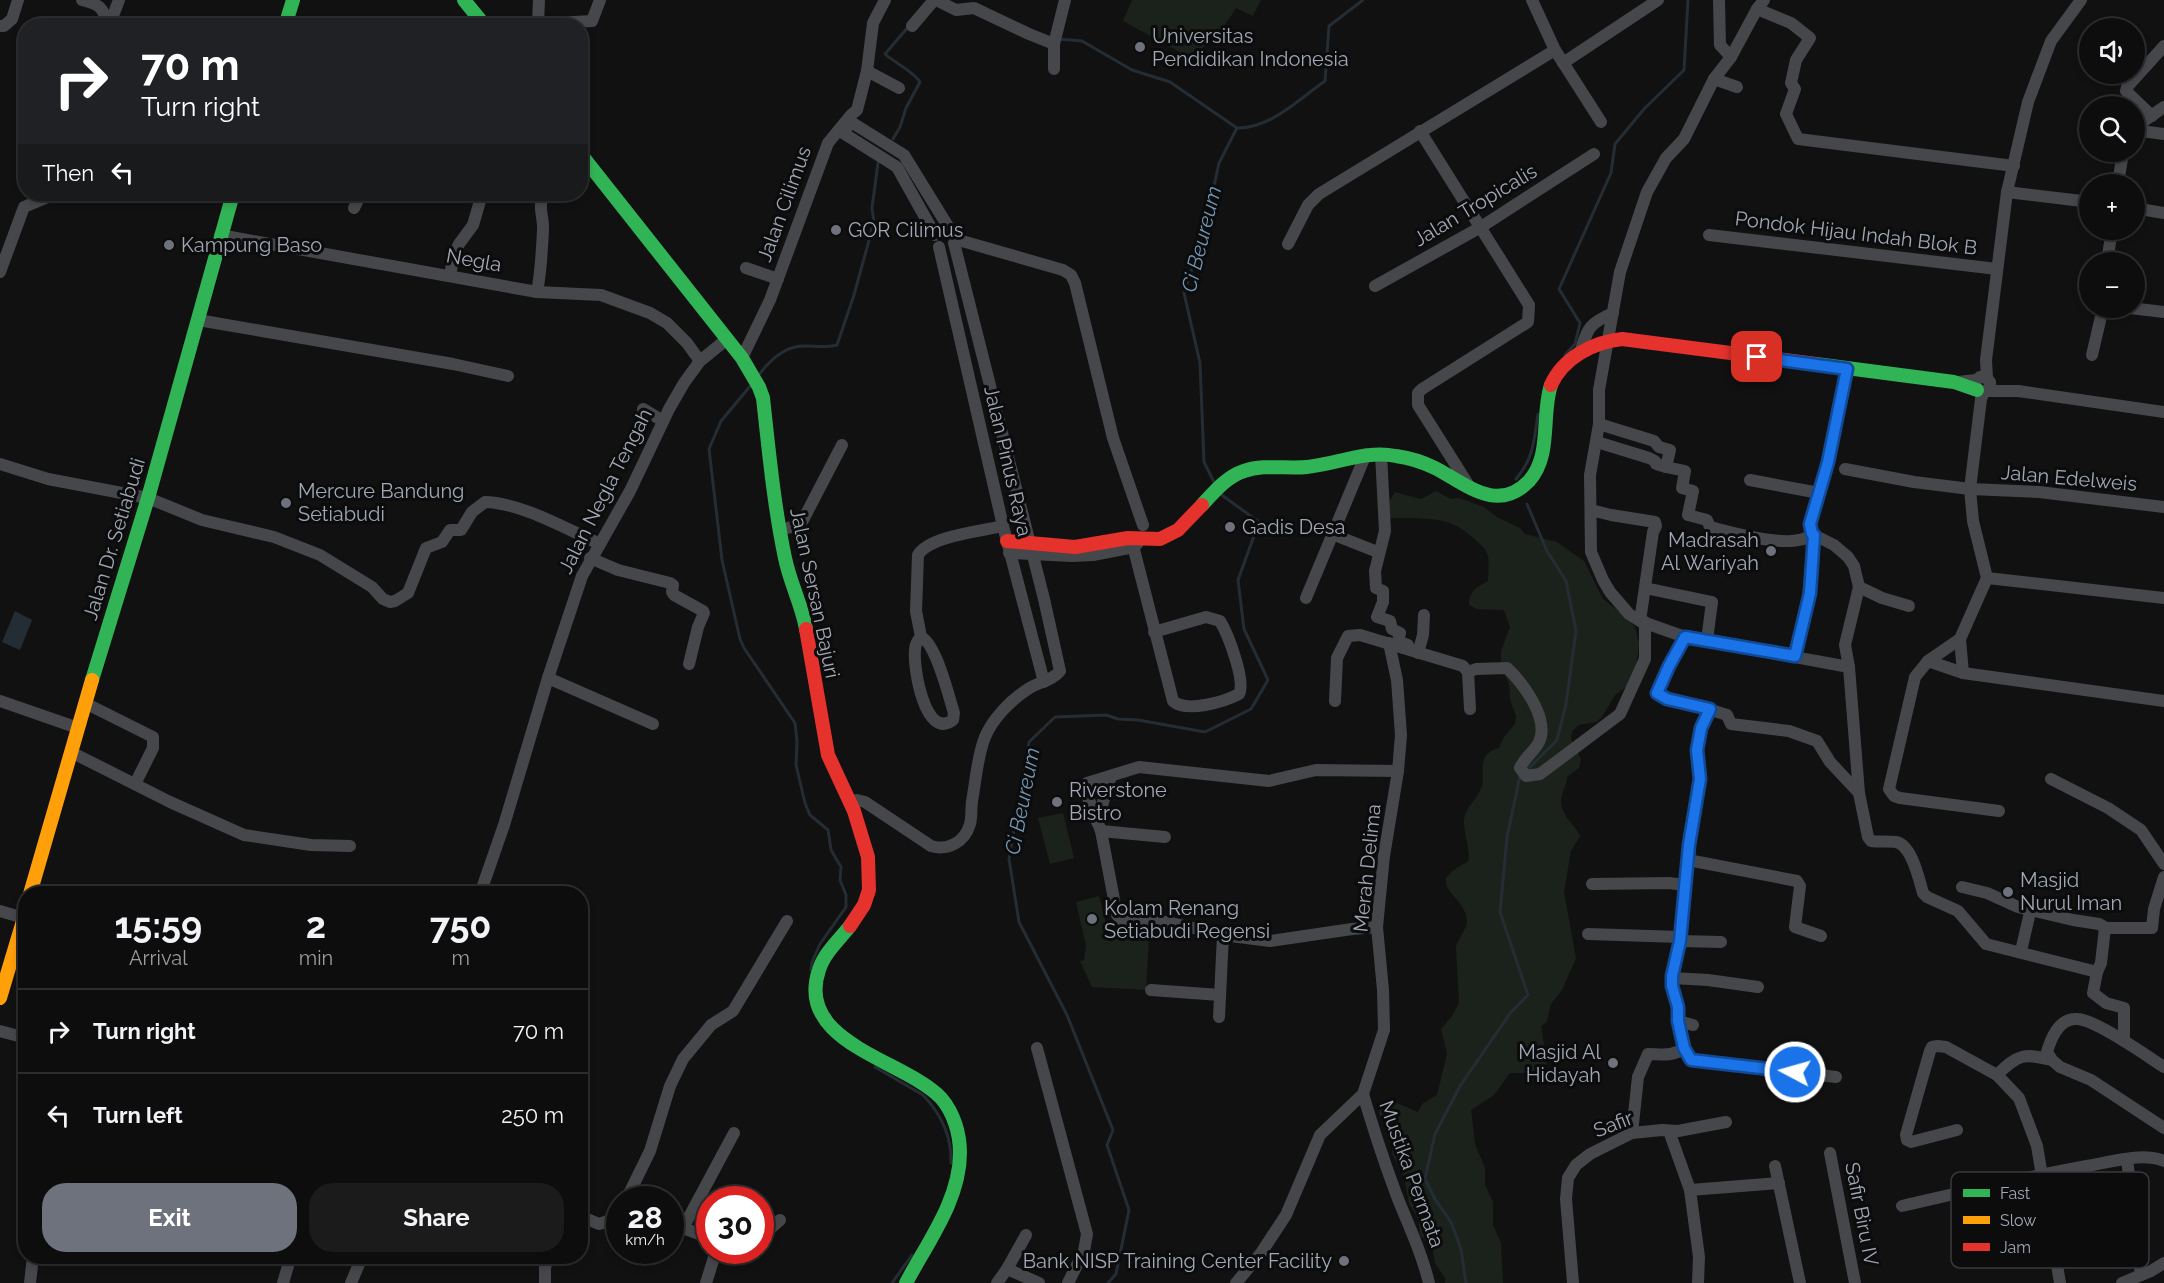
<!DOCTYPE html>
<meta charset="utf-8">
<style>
body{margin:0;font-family:Raleway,sans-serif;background:#1b1b1c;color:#f1f3f6;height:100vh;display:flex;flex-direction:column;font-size:22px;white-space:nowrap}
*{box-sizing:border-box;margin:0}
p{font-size:20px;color:#9a9c9e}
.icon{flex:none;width:33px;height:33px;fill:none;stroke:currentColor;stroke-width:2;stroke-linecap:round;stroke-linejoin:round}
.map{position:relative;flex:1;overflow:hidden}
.side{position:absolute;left:18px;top:886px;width:570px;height:378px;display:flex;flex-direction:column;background:#0d0d0e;border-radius:24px;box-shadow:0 3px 9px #0003,0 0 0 2px #2d2d2e}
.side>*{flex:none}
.top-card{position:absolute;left:18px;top:18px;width:570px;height:183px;border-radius:24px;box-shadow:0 3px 9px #0003,0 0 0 2px #2d2d2e;background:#202124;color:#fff;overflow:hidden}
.fabs{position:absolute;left:2079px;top:18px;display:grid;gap:12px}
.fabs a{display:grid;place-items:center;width:66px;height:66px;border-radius:50%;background:#0d0d0e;box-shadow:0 3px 9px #0003,0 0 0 2px #2d2d2e;font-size:30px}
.speed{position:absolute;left:606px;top:1186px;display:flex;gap:12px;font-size:30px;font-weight:700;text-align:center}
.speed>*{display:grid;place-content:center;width:78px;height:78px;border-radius:50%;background:#0d0d0e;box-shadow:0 3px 9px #0003,0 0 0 2px #2d2d2e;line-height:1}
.speed small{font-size:15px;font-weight:400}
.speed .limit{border:9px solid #d22;background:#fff;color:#111}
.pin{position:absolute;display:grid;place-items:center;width:51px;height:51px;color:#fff;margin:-26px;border-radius:12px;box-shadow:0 3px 9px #0006}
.me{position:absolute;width:66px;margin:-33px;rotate:276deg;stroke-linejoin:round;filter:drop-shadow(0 0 4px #0008)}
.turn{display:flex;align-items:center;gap:21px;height:126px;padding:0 24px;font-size:27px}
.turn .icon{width:78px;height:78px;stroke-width:2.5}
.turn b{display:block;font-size:42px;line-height:51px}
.then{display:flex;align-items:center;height:57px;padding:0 24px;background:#0003;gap:12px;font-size:22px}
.eta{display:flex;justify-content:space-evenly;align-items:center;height:102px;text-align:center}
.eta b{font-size:36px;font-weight:700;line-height:42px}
.primary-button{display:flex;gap:12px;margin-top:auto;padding:12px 24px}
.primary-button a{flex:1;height:69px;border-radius:24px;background:#6e727c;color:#fff;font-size:24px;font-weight:700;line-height:69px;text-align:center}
.primary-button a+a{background:#1b1b1c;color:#f1f3f6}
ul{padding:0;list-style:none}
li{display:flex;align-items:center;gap:18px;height:84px;padding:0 24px;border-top:2px solid #2d2d2e}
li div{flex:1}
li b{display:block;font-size:22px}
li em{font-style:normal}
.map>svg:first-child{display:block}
</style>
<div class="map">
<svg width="2164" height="1283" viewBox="0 0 2164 1283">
<rect width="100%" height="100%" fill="#111112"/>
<g fill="#1b221c">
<path d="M1132,0H1261L1253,16L1236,8C1223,29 1210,45 1189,57L1123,21Z"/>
<path d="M1436,491L1451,499L1459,498L1484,507L1497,517L1520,528L1525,534L1557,542L1584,561L1603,599L1630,620L1635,627L1639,644L1635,678L1629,685L1615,695L1602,717L1596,722L1579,725L1572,731L1571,739L1581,759L1579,768L1567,777C1567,785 1561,793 1561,801C1562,817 1574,823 1580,836L1571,851L1564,892L1576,958L1562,990L1551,1004L1547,1021L1541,1027L1547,1061L1545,1069L1537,1073H1510L1494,1095L1471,1110L1475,1144L1485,1168V1185L1493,1202V1225L1501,1243L1503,1283H1445V1278L1435,1263L1432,1247L1420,1235L1418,1219L1409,1203L1404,1178L1392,1154L1393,1136L1379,1114L1380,1105L1387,1099L1418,1112L1422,1104L1437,1095L1447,1054L1441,1029L1452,1016L1459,1003L1456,947C1458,938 1467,929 1467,921C1466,893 1419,885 1468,862C1471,847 1463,834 1464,820C1465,808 1475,801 1480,791C1488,775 1473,755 1499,748L1504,737L1515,724L1516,716L1510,699L1509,683L1501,667V651L1510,627L1504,610L1477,609L1469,605C1469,590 1477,587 1488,581C1488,572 1490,561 1487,553C1484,546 1477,542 1471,536C1448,514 1418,519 1388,518L1383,511L1395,492L1421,499Z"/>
<polygon points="1063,813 1074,858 1050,864 1038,818"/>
<polygon points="1099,896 1109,936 1149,937 1146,990 1092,987 1080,961 1084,960 1086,946 1076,902"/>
</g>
<polygon fill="#242d34" points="15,611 32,620 20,650 2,642"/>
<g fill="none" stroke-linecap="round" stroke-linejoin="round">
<g stroke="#242d34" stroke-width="3">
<polyline points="1058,39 1082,41 1132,70 1170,82 1237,128"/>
<path d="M893,139L900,127L906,108L920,82C914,72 894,62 885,54L909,26"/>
<polyline points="1565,355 1575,344 1580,323 1559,289 1611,173 1615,144 1644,109 1684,70 1688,0"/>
<path d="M758,376C769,361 784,346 804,346C816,346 825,348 837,345L854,295L874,222L872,208L878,163"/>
<polyline points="752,384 721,421 709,449 722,560 740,639 744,648 795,723 797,741 796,765 805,803 810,815 828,830 831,850 841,867 840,880 846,895 846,907 820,944 812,962 811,970"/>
<path d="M1516,479C1534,458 1534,440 1538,414"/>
<path d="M1215,484L1204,462L1200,363L1184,293L1204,232L1219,163L1237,128C1270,129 1299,99 1325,81L1329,26L1363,0"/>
<polyline points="1527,770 1557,740 1566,704 1576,631 1566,581 1547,551 1527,504"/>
<path d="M875,1067L923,1095C941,1114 952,1137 951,1163"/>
<polyline points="892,1283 912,1255"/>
<polyline points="1108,1283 1116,1274 1129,1210 1107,1145 1113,1130 1067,1015 1019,922 1009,859 1029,742 1055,717 1106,715 1118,719 1138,720 1205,732 1251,709 1268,680 1244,629 1238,580 1259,522 1219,493"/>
<polyline points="1466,1283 1461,1249 1451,1222 1435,1199 1425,1179 1435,1134 1460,1086 1511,1012 1528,995 1500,912 1507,837 1520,776 1522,774"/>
</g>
<g stroke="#45474b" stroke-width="12">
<path d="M82,0C99,4 105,8 107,26"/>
<polyline points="936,0 956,10 974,8 1029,34 1054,44"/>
<polyline points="1532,0 1555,50 1601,122"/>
<polyline points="1719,0 1720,45 1731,57"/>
<path d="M1764,0L1757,9L1731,57L1714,79L1684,139L1666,158L1647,192L1620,272L1599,390V424L1590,475L1591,552L1603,580L1610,592L1629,614L1640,621L1685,637L1669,666L1657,693C1678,704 1705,707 1727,715L1731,724L1789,731L1817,741L1830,762L1859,793"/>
<polyline points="1757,9 1791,23 1810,38 1796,60 1791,83 1795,89 1786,114 1798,139 2014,166"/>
<polyline points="538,24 592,21 600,0"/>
<polyline points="538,24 539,0"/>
<polyline points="0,26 4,26 12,19 18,0"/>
<polyline points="109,26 119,0"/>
<polyline points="912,26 934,0"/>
<polyline points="1563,63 1658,0"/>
<polyline points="1054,69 1054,44 1065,0"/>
<polyline points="867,71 899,88"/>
<polyline points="1714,79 1737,87"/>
<polyline points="2152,116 2126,91 2127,87 2164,46"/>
<polyline points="2134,128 2164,107"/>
<polyline points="2134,130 2164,134"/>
<polyline points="1420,131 1529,305 1528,322 1422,389 1418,393 1418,405 1469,486"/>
<polyline points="2118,184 2123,152"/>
<polyline points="2007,192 2090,202"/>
<polyline points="354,208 361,194"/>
<polyline points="2134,208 2164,213"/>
<polyline points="220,235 537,292 601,295 650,313 667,323 687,343 700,361"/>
<polyline points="935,235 897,167 843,133 851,122 904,155 949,228"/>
<polyline points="1709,235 1997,269"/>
<polyline points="955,239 1063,270 1071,275 1075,283 1113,438 1143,525"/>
<polyline points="1288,244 1308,205 1319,194 1555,50"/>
<polyline points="939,247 1003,526 1044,682"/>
<polyline points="2107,262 2112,230"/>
<polyline points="746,268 778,279"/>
<polyline points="0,272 24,207 55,194"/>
<polyline points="450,275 454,255 459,244 473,225 482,194"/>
<polyline points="1375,286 1481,227 1594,154"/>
<path d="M537,292C541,272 542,251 543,230C544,217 537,207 544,194"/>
<polyline points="2130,308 2164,312"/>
<polyline points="198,320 453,364 508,376"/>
<path d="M1580,353C1588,328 1588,324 1613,313"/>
<polyline points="2092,355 2103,308"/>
<polyline points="742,358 770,300 828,143 851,115 857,110 867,71 873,23 885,0"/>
<path d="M1847,369L1828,462L1810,524L1812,534L1834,545L1848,557L1854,566L1859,587L1845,645L1849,667L1859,793L1868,837L1871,841C1880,842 1888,841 1896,842C1912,845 1919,879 1923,893L1927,897L1958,911L1986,944L2097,972"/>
<polyline points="1987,378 1986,360 2007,192 2028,102 2051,41 2081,0"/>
<polyline points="1958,382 1976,380 1980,377 1985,377 1990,382 1990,387 1984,392 1979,391 1975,385 1976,380"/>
<polyline points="1987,391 2018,391 2164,412"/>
<polyline points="643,409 663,421"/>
<path d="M1599,424L1654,441L1659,447L1670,450L1666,467L1685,471L1682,488L1693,491L1688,515L1707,520L1710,527C1732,533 1795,551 1812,534"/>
<polyline points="1597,442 1649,458 1655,461 1656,464 1666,467"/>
<polyline points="1381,454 1385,531 1375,571 1376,588 1383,591 1383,602 1377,617 1390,621 1392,629 1400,633 1398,641 1408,645"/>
<path d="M0,464L48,479L148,498L202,520L274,537L320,555L372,587L383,599L390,602L395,601L408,593L426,548L442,542L450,530H461L472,512L485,502C522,503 566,529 600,544"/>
<polyline points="1845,469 1914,482 1970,489 2039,492 2164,507"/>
<polyline points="1750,480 1819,493"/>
<polyline points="1591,510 1611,515 1655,522 1656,526 1653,532 1640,621"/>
<polyline points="779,530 796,526 803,520 842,445"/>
<polyline points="1332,534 1375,551"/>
<path d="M1131,538L1173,701C1186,713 1224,702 1239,694C1246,681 1228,634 1220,621L1206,617L1154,632"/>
<polyline points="1009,553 1072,556 1093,555 1134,547 1138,543"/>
<polyline points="590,558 618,570 670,583 673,585 672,592 674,595 703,611 704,613 698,627 689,664"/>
<polyline points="1987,578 2164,598"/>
<polyline points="1859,587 1882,598 1909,606"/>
<polyline points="1645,588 1712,602 1707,640"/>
<polyline points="1306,598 1366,454"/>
<path d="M921,637C917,641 915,645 915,650C913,667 925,741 953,720L954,713C949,697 936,643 921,637L916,611L918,555C929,536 982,531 1003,526"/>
<polyline points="1685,637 1849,667"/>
<polyline points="1960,639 1928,661 1915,677 1889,789 1894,796 1900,798 1999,811"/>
<polyline points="1418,653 1423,635 1424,615"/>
<polyline points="1795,656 1807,608 1814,535"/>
<polyline points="1928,661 1963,673 2164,701"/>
<path d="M1468,672L1476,669L1507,668C1523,683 1550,719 1539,742C1534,752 1525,757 1520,768L1526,776L1540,774L1620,714L1645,659V622"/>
<polyline points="1963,673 1960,639 1987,578 1973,521 1970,489 1981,399 1984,392"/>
<polyline points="548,678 653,724"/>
<polyline points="0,701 78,728"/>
<polyline points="1335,701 1337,658 1348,636 1360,635 1463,666 1468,672 1470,709"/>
<polyline points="85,703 153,737 153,748 135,784"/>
<polyline points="1710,709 1701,728 1697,750 1700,779 1692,822 1684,885 1680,941 1672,976 1672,985 1679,1007 1678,1021 1684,1048 1691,1060 1836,1077"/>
<polyline points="71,752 170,802 244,835 311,845 350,846"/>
<polyline points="2051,779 2108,808 2141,830 2164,864"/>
<path d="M850,802L857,800L865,802L931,846C948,851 965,842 970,824C972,817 971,808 972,801C976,780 977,757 985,737C993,718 1011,700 1028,689C1038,682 1052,681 1060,671L1044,599L954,243"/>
<polyline points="1097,822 1111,776"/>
<polyline points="1101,831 1165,837"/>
<polyline points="1688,860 1797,881 1800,886 1795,927 1821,936"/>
<polyline points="1592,884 1669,883 1684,885"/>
<polyline points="1962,887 1987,893 2018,907 2073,920 2099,924 2106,928"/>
<polyline points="480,894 504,825 548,678 582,576 630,491 669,409 684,383 700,361 727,339"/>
<polyline points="0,911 24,918"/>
<polyline points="1377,927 1352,929 1270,941 1223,935 1167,922 1122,920 1117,915 1101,831 1084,787 1087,783 1139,767 1269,781 1316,770 1398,771"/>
<polyline points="1588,934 1680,937"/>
<polyline points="1680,941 1721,942"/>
<polyline points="2021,951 2031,908"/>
<polyline points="1672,978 1708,980 1758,987"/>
<polyline points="1151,990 1220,995"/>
<polyline points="1219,1017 1223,935"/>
<polyline points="1678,1021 1693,1025"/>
<polyline points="0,1031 26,1038"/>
<polyline points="2124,1041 2124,1008 2106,1003 2093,993 2097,972 2101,963 2105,928 2152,928 2154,909 2164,877"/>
<polyline points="1037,1048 1087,1234 1084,1251 1068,1283"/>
<path d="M2164,1067C2147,1056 2095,1019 2077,1019C2059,1018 2051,1038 2047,1052L2052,1060L2060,1067L2091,1080L2164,1128"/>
<path d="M1997,1075C2018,1054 2024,1053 2052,1060"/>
<path d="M1363,1094C1374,1131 1386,1168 1400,1204C1411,1230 1422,1255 1429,1283"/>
<polyline points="1957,1130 1911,1142 1907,1140 1906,1135 1930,1051 1932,1047 1938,1046 1946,1047 1997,1075 2019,1098 2037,1146 2060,1283"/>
<polyline points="1669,1131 1690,1190 1699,1257 1698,1283"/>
<path d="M1632,1133L1638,1077L1648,1054C1661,1054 1673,1057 1684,1048"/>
<polyline points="1830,1153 1855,1283"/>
<polyline points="2127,1159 2141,1275"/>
<polyline points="1775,1166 1800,1283"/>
<polyline points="1690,1190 1779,1183"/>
<polyline points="626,1200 650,1151 670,1086 683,1059 711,1025 733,1011 787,921"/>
<path d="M1902,1206C1963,1192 2025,1177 2087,1166C2111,1162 2141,1152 2164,1161"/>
<polyline points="580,1216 599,1224 620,1217"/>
<polyline points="670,1226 683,1228 710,1238"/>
<polyline points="683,1228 734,1133"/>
<polyline points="760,1238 780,1220"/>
<polyline points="1007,1269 1026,1235"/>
<polyline points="30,1283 33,1257"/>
<polyline points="283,1283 288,1266"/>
<polyline points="351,1283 362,1257"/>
<polyline points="545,1283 545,1267 549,1257"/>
<polyline points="706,1283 716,1251"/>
<polyline points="997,1283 1007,1269 1039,1283"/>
<polyline points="1236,1283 1261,1253 1286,1215 1320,1135 1363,1094 1384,1030 1383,990 1377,927 1384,856 1398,771 1401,735 1397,680 1389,643"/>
<polyline points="1573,1283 1566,1199 1568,1178 1576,1165 1590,1154 1632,1133 1662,1130 1678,1131 1726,1122"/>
<polyline points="2122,1283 2151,1271 2164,1263"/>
</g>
<g stroke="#30b455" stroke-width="14">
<polyline points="464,0 485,26"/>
<polyline points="285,26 293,0"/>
<path d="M580,153L742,358L759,387L763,398C769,452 774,506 785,558C790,583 802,605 806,629"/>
<polyline points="1816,364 1954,382 1977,390"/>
<path d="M1202,505C1214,492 1226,477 1244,471C1264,464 1286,469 1307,467C1337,464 1365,450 1396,456C1410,458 1423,462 1435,468C1466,484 1497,514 1529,481C1552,456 1541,415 1551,385"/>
<polyline points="92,680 148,498 233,194"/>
<path d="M850,926C839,940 824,953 819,970C794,1043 905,1060 941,1098C954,1113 960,1134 960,1153C960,1200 927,1243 906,1283"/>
</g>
<g stroke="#ff9f0a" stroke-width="14">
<polyline points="30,894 92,680"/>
<polyline points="0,998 26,911"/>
</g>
<g stroke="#e5322d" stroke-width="14">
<path d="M1551,385C1563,358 1593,342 1622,339L1816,364"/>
<polyline points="1007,541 1075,547 1128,538 1160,539 1178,530 1202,505"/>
<polyline points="806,629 828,755 854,811 868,857 869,890 864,905 850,926"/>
</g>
</g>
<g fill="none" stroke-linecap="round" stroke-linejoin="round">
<defs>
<polyline id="route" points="1757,357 1847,369 1828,462 1810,524 1812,534 1814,535 1810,593 1795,656 1685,637 1669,666 1657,693 1667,699 1710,709 1701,728 1697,750 1700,779 1689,845 1680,941 1672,976 1672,986 1678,1007 1678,1021 1684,1048 1691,1060 1795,1072"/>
</defs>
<use href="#route" stroke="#114b97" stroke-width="15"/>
<use href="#route" stroke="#1a73e8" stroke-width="10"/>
</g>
<g fill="#6e727c" stroke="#0c0c0d" stroke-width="2">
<circle cx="1140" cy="47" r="6"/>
<circle cx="836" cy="230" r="6"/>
<circle cx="169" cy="245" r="6"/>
<circle cx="286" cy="503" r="6"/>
<circle cx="1230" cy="527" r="6"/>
<circle cx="1771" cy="551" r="6"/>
<circle cx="1057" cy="802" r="6"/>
<circle cx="2008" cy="892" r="6"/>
<circle cx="1092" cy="919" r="6"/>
<circle cx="1613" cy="1063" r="6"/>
<circle cx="1344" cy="1261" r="6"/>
</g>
<g text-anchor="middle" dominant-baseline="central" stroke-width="6" stroke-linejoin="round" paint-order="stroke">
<g font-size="20" fill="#a0a7b5" stroke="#0c0c0d" text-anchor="start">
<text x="1152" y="36">Universitas<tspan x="1152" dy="23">Pendidikan Indonesia</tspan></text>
<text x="848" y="230">GOR Cilimus</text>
<text x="181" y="245">Kampung Baso</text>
<text x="298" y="491">Mercure Bandung<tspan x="298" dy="23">Setiabudi</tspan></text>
<text x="1242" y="527">Gadis Desa</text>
<text x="1759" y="540" text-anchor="end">Madrasah<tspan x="1759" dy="23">Al Wariyah</tspan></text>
<text x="1069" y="790">Riverstone<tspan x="1069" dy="23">Bistro</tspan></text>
<text x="2020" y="880">Masjid<tspan x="2020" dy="23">Nurul Iman</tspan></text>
<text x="1104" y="908">Kolam Renang<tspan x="1104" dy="23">Setiabudi Regensi</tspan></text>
<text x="1601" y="1052" text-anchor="end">Masjid Al<tspan x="1601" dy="23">Hidayah</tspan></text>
<text x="1332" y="1261" text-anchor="end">Bank NISP Training Center Facility</text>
</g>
<g font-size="20" fill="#a0a7b5" stroke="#0c0c0d">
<text transform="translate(784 204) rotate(-70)">Jalan Cilimus</text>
<text transform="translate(1475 205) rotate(-31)">Jalan Tropicalis</text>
<text transform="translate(1856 233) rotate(7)">Pondok Hijau Indah Blok B</text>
<text transform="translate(474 260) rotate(10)">Negla</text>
<text transform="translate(1008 461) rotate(77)">Jalan Pinus Raya</text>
<text transform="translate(2069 478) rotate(5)">Jalan Edelweis</text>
<text transform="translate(605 491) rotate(-63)">Jalan Negla Tengah</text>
<text transform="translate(114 539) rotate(-73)">Jalan Dr. Setiabudi</text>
<text transform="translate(815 593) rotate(78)">Jalan Sersan Bajuri</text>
<text transform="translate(1367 868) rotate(-84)">Merah Delima</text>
<text transform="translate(1613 1124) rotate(-21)">Safir</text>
<text transform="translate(1412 1174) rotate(70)">Mustika Permata</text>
<text transform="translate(1862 1214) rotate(79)">Safir Biru IV</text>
</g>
<g font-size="21" font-style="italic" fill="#7396b4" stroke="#0c0c0d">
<text transform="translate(1201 239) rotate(-76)">Ci Beureum</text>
<text transform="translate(1022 801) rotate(-79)">Ci Beureum</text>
</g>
</g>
<rect x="1951" y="1172" width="198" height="96" rx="9" fill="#0c0c0d" stroke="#383a3f" stroke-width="1.5"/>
<rect x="1963" y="1189" width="27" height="8" fill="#30b455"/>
<rect x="1963" y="1216" width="27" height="8" fill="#ff9f0a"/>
<rect x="1963" y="1243" width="27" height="8" fill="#e5322d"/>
<g font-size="16" fill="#a0a7b5">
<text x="2000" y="1199">Fast</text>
<text x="2000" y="1226">Slow</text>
<text x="2000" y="1253">Jam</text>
</g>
</svg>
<div class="fabs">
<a><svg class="icon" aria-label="sound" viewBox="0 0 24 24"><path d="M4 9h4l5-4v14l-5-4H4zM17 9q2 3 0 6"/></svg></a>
<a><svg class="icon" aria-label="search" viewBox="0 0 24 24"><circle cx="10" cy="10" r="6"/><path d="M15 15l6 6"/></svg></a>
<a>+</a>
<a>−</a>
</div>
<div class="speed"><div>28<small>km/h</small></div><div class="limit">30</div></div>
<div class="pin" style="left:1757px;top:357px;background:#d93025"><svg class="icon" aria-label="arrive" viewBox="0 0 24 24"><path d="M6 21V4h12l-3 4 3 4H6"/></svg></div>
<svg class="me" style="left:1795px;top:1072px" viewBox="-20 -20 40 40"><circle r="17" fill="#1a73e8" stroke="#fff" stroke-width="3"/><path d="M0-11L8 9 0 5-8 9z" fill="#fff"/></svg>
<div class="top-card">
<div class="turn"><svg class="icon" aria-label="right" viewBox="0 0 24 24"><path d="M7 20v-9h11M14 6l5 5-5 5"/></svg><div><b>70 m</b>Turn right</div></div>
<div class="then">Then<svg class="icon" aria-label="left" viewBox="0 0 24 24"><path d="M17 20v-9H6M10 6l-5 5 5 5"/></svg></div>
</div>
<section class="side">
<div class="eta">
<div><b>15:59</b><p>Arrival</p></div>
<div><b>2</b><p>min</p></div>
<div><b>750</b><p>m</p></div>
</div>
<ul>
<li><svg class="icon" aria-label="right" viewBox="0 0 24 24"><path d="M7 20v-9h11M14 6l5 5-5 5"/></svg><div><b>Turn right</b></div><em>70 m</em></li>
<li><svg class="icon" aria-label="left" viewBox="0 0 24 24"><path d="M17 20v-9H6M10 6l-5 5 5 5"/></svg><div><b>Turn left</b></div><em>250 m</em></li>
</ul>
<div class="primary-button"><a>Exit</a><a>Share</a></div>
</section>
</div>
